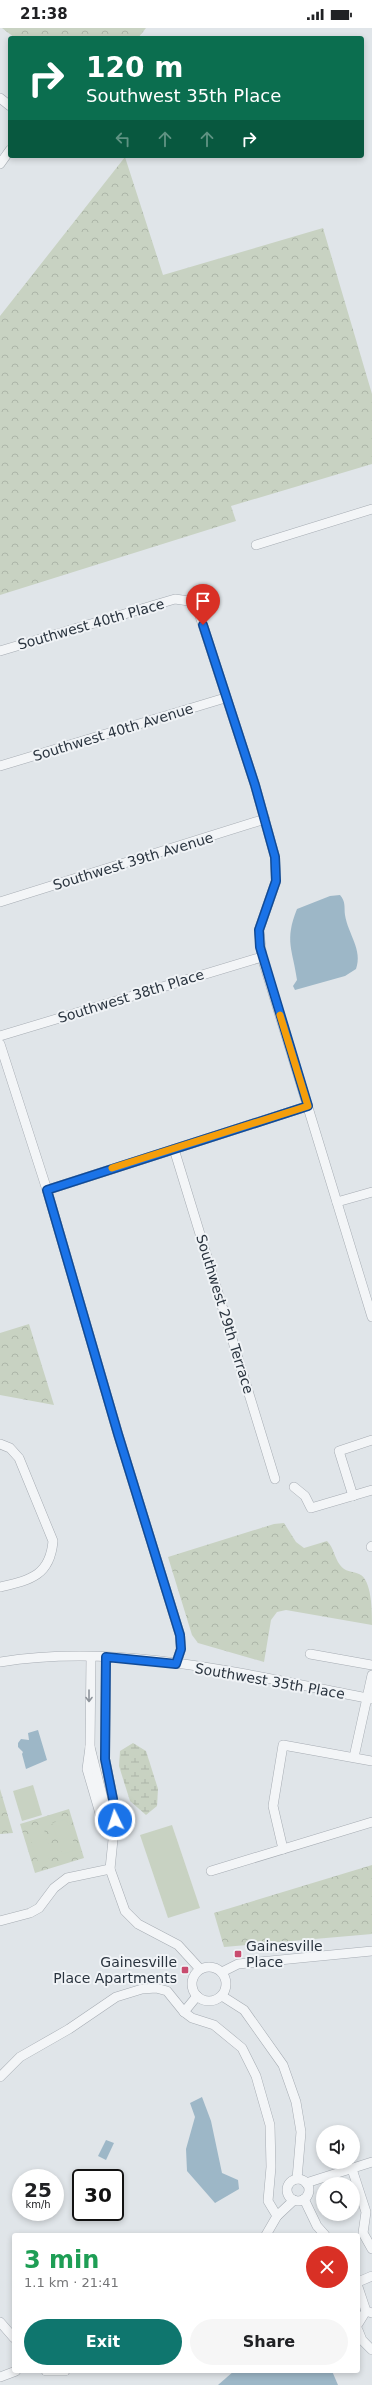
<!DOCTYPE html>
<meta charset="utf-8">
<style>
body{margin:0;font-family:"DejaVu Sans",sans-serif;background:#f6f6f6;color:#202124;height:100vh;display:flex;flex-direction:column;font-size:15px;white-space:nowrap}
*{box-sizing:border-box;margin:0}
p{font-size:13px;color:#757577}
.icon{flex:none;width:22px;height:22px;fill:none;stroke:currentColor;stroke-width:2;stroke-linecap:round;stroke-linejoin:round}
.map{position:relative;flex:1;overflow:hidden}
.drawer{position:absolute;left:12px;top:2205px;width:348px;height:140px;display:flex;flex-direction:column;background:#fff;border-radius:4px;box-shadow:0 2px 6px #0003}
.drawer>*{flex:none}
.banner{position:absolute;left:8px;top:8px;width:356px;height:122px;border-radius:4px;box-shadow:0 2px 6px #0003;background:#0b6e4f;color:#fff;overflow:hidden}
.fabs{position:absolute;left:316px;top:2097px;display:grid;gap:8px}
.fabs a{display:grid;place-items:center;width:44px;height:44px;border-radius:50%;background:#fff;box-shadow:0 2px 6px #0003;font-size:20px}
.speed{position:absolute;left:12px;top:2141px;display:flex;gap:8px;font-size:20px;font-weight:700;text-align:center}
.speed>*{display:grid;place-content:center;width:52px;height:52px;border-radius:50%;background:#fff;box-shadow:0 2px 6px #0003;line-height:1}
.speed small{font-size:10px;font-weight:400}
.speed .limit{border:2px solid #111;border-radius:6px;background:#fff;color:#111}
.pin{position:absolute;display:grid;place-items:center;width:34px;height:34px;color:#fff;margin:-41px -17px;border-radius:50% 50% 50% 0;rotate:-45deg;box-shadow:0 0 4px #0007}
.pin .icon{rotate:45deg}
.me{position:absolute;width:44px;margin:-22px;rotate:356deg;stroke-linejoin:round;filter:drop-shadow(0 0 3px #0008)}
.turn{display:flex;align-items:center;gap:14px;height:84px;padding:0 12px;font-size:18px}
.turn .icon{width:52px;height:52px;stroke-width:2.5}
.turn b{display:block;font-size:28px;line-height:34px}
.lanes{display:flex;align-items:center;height:38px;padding:0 12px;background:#0003;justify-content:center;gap:20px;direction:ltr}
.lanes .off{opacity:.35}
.round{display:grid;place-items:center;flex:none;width:42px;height:42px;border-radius:21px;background:#f6f6f6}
.summary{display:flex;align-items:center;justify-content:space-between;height:68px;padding:0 12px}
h1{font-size:24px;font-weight:800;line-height:30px;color:#1e9e55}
.cta{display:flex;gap:8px;margin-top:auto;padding:8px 12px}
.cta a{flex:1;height:46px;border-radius:24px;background:#0f766e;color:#fff;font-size:16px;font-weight:800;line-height:46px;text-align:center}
.cta a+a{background:#f6f6f6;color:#202124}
.status{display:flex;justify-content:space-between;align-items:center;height:28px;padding:0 20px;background:#fff;direction:ltr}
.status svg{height:11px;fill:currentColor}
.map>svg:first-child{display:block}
</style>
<div class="status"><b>21:38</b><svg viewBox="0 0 49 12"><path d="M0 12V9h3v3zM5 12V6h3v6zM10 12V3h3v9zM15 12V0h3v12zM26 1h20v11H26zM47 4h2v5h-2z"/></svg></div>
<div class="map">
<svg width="372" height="2357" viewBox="0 0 372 2357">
<defs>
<pattern id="forest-crowns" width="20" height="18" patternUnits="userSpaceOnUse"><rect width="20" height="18" fill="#c8d2c2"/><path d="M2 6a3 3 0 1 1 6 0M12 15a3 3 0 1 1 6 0" fill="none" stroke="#acb5a8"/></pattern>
<pattern id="wetland-marsh" width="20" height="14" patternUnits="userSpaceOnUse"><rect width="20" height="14" fill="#c8d2c2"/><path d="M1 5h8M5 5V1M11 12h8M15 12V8" fill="none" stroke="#acb5a8"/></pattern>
</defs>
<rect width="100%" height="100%" fill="#e0e5e9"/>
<g fill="url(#forest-crowns)">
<polygon points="2,0 146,0 138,10 15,10"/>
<polygon points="125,129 163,247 323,200 372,366 372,436 231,478 236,493 0,567 0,288"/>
<polygon points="29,1296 54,1377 0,1367 0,1305"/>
<path d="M284,1495L296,1514L304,1520L327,1513C334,1520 334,1529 340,1537C345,1544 352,1543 359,1546C372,1551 372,1584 372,1597L286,1582L277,1584L271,1592L264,1634L198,1615L192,1607L168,1529L274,1496Z"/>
<polygon points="0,1761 13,1805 0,1806"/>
<polygon points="69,1781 84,1830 35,1845 20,1796"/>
<polygon points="372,1837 372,1906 224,1919 214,1885"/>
</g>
<polygon fill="url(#wetland-marsh)" points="133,1715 146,1723 158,1761 157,1778 146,1787 130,1773 119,1738 120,1723"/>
<g fill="#c8d2c2">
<polygon points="33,1757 42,1787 22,1793 13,1763"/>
<polygon points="66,1791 76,1822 62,1826 52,1795"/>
<polygon points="172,1797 200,1880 168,1890 140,1807"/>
<polygon points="43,1798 52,1829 38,1834 28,1803"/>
</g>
<g fill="#9db7c7">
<path d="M340,867C346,874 344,879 345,887C348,906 363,922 356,941L345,948L295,962L293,958L297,952C293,922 284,913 297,881L330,868Z"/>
<polygon points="38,1702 47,1732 26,1741 22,1726 23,1724 18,1719 18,1715 21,1711 29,1712 28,1705"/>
<polygon points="202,2069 211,2093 222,2145 238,2152 239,2161 215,2175 187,2143 186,2121 195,2089 190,2075"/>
<polygon points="106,2112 114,2115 106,2132 98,2128"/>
<polygon points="234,2343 332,2343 338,2357 218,2357"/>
</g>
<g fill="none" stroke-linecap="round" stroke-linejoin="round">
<defs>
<g id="minor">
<polyline points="0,70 10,78"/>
<polyline points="0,136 10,122"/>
<polyline points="256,517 372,481"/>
<polyline points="0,623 175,571 189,573 198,582 255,757 275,829 276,853 259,902 262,929 372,1289"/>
<polyline points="0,738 225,670"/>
<polyline points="0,874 265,791"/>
<polyline points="0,1008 262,929"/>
<polyline points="0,1016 47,1162 118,1406 180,1607 181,1621 176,1636"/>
<polyline points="174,1121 275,1451"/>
<polyline points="47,1162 308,1078"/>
<polyline points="337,1174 372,1164"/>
<path d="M0,1416L10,1420L19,1430L53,1513C50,1548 30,1552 0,1559"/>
<polyline points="294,1459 305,1468 311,1480 372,1462"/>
<polyline points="353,1468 339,1423 372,1412"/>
<polyline points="371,1519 372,1518"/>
<polyline points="310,1626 372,1637"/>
<polyline points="91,1629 90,1719 87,1741 104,1799 112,1807"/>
<polyline points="106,1629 105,1731 113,1771 115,1792 110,1841 125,1883 138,1896 178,1917 200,1941"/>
<path d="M0,1634C124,1614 251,1648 372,1671"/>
<polyline points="90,1719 106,1783"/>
<polyline points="354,1729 372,1647"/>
<polyline points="283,1821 273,1778 283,1717 372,1733"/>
<polyline points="211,1843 372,1794"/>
<polyline points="0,1893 30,1885 39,1880 54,1860 67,1850 110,1841"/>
<circle cx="209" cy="1956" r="17"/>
<polyline points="222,1944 238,1936 372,1923"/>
<polyline points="222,1968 244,1982 283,2037 296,2074 301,2104 297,2151"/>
<polyline points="184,1984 197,1968"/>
<polyline points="0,2049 20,2029 69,2001 116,1969 142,1961 156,1960 167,1963 184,1984 192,1990 214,1997 242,2020 256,2048 270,2097 271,2139 268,2173 277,2188 266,2207"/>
<polyline points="352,2141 366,2184 363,2205 372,2221"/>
<circle cx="298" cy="2162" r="11"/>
<polyline points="306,2155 372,2134"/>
<polyline points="304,2171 317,2198 325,2207"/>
<polyline points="277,2188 294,2172"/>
<polyline points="358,2254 372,2248"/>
<polyline points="358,2259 366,2283 372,2285"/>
<polyline points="0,2294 14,2310"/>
<polyline points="358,2296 366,2283"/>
<polyline points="358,2302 362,2312 372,2322"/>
<polyline points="46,2343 65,2343"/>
<polyline points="0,2349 16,2343"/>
</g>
</defs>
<use href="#minor" stroke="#a6acb3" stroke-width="10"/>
<use href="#minor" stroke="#f3f5f7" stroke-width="9"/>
</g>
<defs><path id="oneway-shaft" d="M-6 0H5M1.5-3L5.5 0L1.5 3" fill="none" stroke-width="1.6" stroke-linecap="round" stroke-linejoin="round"/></defs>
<use stroke="#8e949b" href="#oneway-shaft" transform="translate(89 1668) rotate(90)"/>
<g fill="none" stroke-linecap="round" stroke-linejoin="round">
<defs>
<polyline id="route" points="115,1792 113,1771 105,1731 106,1629 176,1636 181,1621 180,1607 118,1406 47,1162 308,1078 260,919 259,902 276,853 275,829 255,757 203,597"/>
</defs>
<use href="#route" stroke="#114b97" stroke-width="10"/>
<use href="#route" stroke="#1a73e8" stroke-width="7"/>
<polyline stroke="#f59e0b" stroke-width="7" points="112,1140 308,1078 280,987"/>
</g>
<g fill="#c84b6e" stroke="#f0f3f6" stroke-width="1.5">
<rect x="234" y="1922" width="8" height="8" rx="2"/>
<rect x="181" y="1938" width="8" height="8" rx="2"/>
</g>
<g text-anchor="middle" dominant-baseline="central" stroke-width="4" stroke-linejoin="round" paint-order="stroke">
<g font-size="14" fill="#2a343f" stroke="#f0f3f6">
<text transform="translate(91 596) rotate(-16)">Southwest 40th Place</text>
<text transform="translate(113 704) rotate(-17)">Southwest 40th Avenue</text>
<text transform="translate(133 833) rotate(-17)">Southwest 39th Avenue</text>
<text transform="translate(131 968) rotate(-17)">Southwest 38th Place</text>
<text transform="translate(225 1286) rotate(73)">Southwest 29th Terrace</text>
<text transform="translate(270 1653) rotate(10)">Southwest 35th Place</text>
</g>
<g font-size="14" fill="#2a343f" stroke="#f0f3f6" text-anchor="start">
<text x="246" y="1918">Gainesville<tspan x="246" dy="16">Place</tspan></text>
<text x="177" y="1934" text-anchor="end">Gainesville<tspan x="177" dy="16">Place Apartments</tspan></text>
</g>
</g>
</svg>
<div class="fabs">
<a><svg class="icon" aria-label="sound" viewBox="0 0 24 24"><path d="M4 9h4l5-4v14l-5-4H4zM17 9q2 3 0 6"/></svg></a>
<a><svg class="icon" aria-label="search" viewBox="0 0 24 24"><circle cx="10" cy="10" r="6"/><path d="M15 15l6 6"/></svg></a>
</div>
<div class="speed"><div>25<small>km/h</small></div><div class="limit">30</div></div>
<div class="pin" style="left:203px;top:597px;background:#d93025"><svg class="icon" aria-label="arrive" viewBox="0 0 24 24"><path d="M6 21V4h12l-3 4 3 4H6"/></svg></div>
<svg class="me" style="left:115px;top:1792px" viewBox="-20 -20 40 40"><circle r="17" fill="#1a73e8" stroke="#fff" stroke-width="3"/><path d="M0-11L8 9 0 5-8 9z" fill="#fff"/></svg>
<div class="banner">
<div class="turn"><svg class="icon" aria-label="right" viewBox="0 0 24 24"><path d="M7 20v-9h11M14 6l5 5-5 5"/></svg><div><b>120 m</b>Southwest 35th Place</div></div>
<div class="lanes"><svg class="icon off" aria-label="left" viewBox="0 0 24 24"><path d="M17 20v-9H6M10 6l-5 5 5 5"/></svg><svg class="icon off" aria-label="ahead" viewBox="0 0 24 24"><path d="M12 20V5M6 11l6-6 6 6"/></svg><svg class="icon off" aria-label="ahead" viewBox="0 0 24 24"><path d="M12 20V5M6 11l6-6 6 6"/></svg><svg class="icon" aria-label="right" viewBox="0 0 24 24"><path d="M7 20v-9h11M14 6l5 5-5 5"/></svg></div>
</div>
<section class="drawer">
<div class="summary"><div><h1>3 min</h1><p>1.1 km · 21:41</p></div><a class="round" style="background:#d93025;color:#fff"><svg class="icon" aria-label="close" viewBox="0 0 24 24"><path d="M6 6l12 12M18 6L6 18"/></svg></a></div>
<div class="cta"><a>Exit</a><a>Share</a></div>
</section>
</div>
